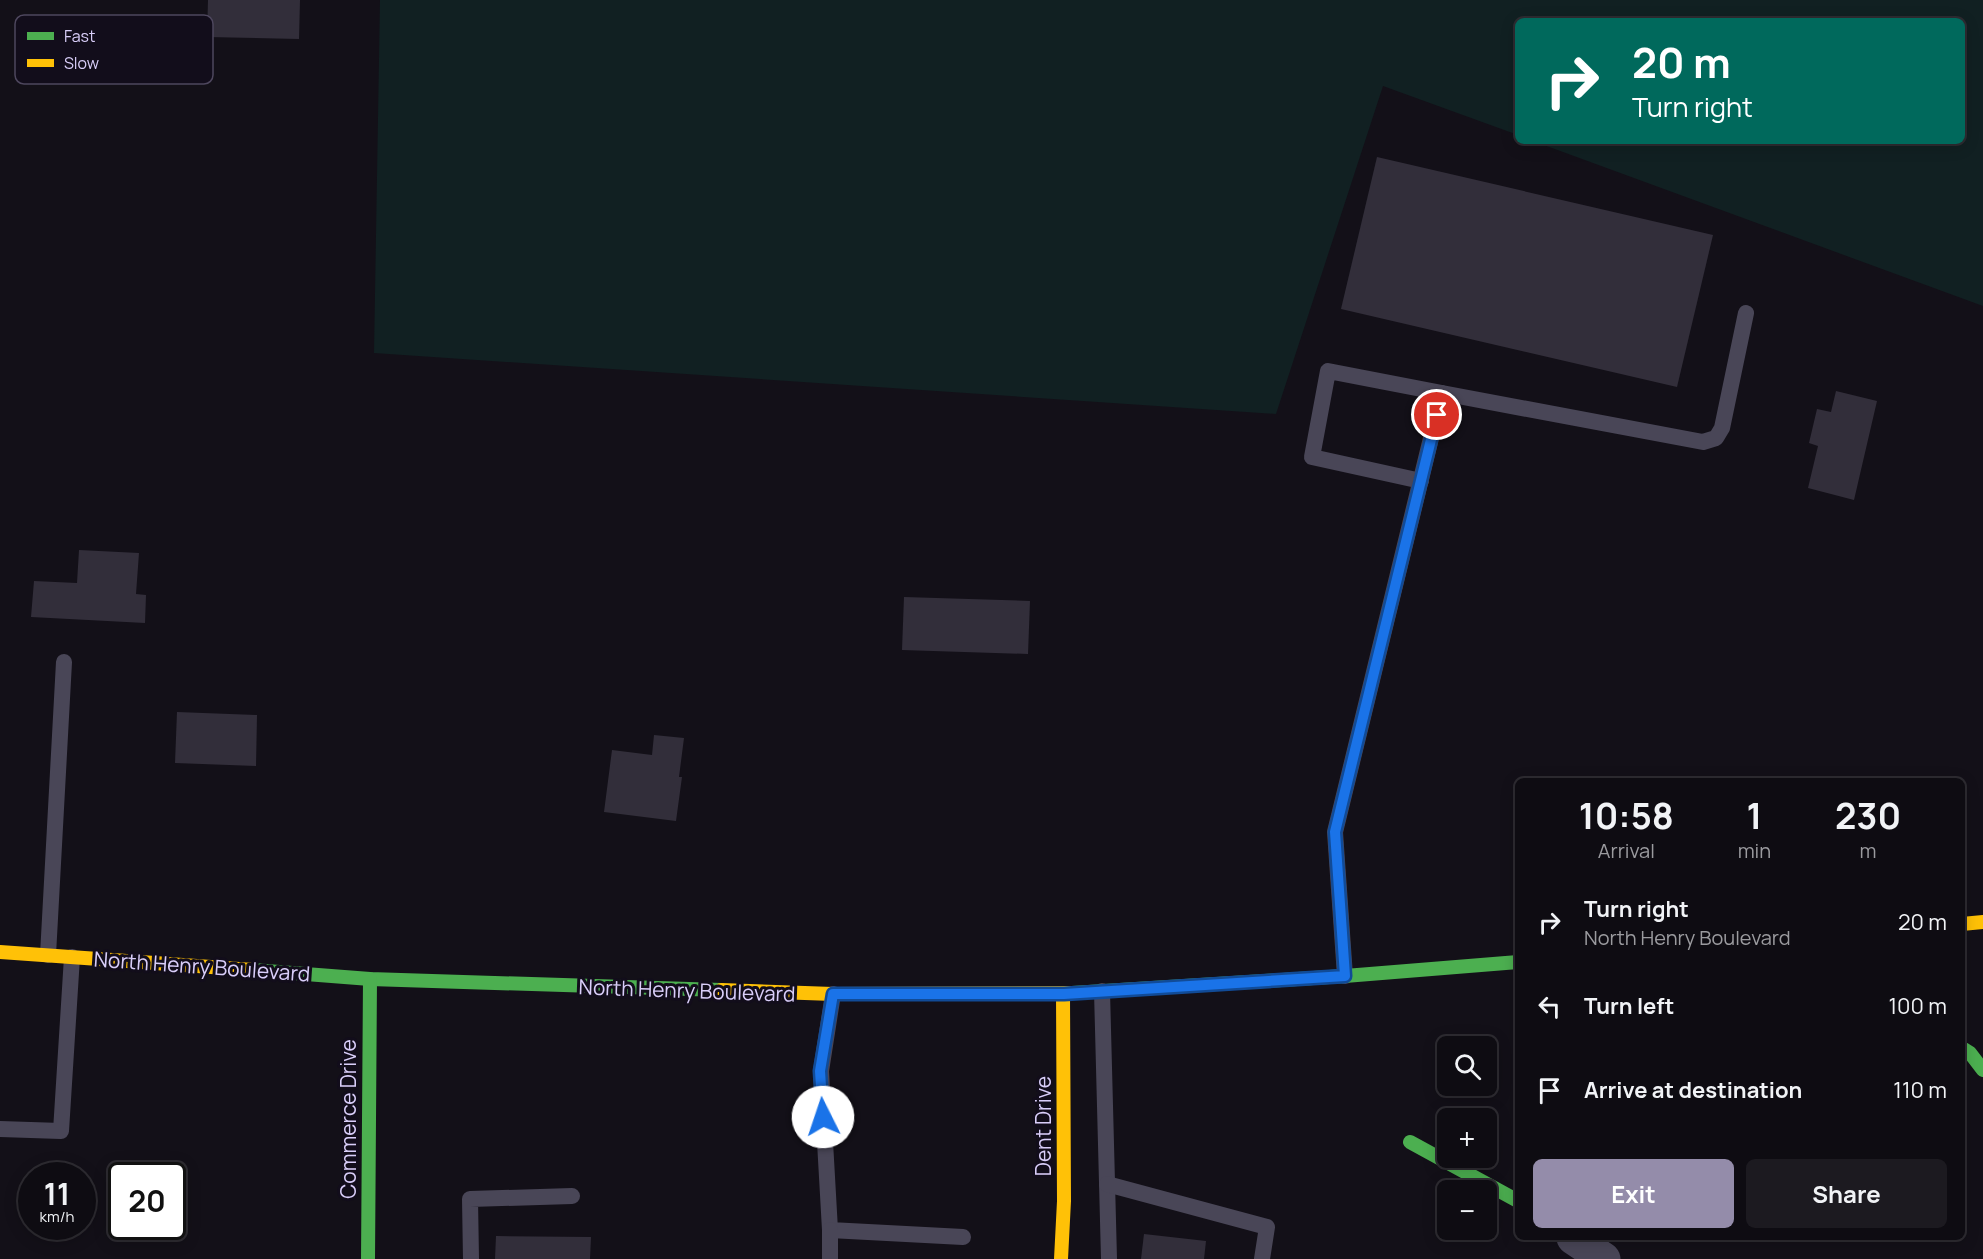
<!DOCTYPE html>
<meta charset="utf-8">
<style>
body{margin:0;font-family:Manrope,sans-serif;background:#1c1a20;color:#f1f3f6;height:100vh;display:flex;flex-direction:column;font-size:22px;white-space:nowrap}
*{box-sizing:border-box;margin:0}
p{font-size:20px;color:#9b9b9f}
.icon{flex:none;width:33px;height:33px;fill:none;stroke:currentColor;stroke-width:2;stroke-linecap:round;stroke-linejoin:round}
.map{position:relative;flex:1;overflow:hidden}
.details{position:absolute;left:1515px;top:778px;width:450px;height:462px;display:flex;flex-direction:column;background:#0e0c12;border-radius:9px;box-shadow:0 3px 15px #0003,0 0 0 2px #2e2c32}
.details>*{flex:none}
.top-card{position:absolute;left:1515px;top:18px;width:450px;height:126px;border-radius:9px;box-shadow:0 3px 15px #0003,0 0 0 2px #2e2c32;background:#00695c;color:#fff;overflow:hidden}
.tools{position:absolute;left:1437px;top:1036px;display:grid;gap:12px}
.tools a{display:grid;place-items:center;width:60px;height:60px;border-radius:9px;background:#0e0c12;box-shadow:0 3px 15px #0003,0 0 0 2px #2e2c32;font-size:30px}
.speed{position:absolute;left:18px;top:1162px;display:flex;gap:12px;font-size:30px;font-weight:700;text-align:center}
.speed>*{display:grid;place-content:center;width:78px;height:78px;border-radius:50%;background:#0e0c12;box-shadow:0 3px 15px #0003,0 0 0 2px #2e2c32;line-height:1}
.speed small{font-size:15px;font-weight:400}
.speed .limit{border:3px solid #111;border-radius:9px;background:#fff;color:#111}
.pin{position:absolute;display:grid;place-items:center;width:51px;height:51px;color:#fff;margin:-26px;border:3px solid #fff;border-radius:50%;box-shadow:0 2px 6px #0007}
.me{position:absolute;width:66px;margin:-33px;rotate:356deg;stroke-linejoin:round;filter:drop-shadow(0 0 4px #0008)}
.turn{display:flex;align-items:center;gap:21px;height:126px;padding:0 18px;font-size:27px}
.turn .icon{width:78px;height:78px;stroke-width:2.5}
.turn b{display:block;font-size:42px;line-height:51px}
.eta{display:flex;justify-content:space-evenly;align-items:center;height:102px;text-align:center}
.eta b{font-size:36px;font-weight:700;line-height:42px}
.action{display:flex;gap:12px;margin-top:auto;padding:12px 18px}
.action a{flex:1;height:69px;border-radius:9px;background:#948caa;color:#fff;font-size:24px;font-weight:700;line-height:69px;text-align:center}
.action a+a{background:#1c1a20;color:#f1f3f6}
ul{padding:0;list-style:none}
li{display:flex;align-items:center;gap:18px;height:84px;padding:0 18px}
li div{flex:1}
li b{display:block;font-size:22px}
li em{font-style:normal}
.map>svg:first-child{display:block}
</style>
<div class="map">
<svg width="1983" height="1259" viewBox="0 0 1983 1259">
<rect width="100%" height="100%" fill="#131018"/>
<polygon fill="#112022" points="380,0 1983,0 1983,306 1533,141 1962,141 1962,21 1518,21 1518,135 1383,86 1276,414 374,353"/>
<g fill="#322e3a">
<polygon points="208,0 300,0 299,39 207,37"/>
<polygon points="1377,157 1713,235 1677,387 1341,309"/>
<polygon points="1836,391 1877,401 1854,500 1808,488 1818,446 1809,443 1817,409 1831,412"/>
<polygon points="79,550 139,553 136,594 146,595 145,623 31,617 34,581 77,583"/>
<polygon points="904,597 1030,601 1028,654 902,650"/>
<polygon points="177,712 257,715 256,766 175,763"/>
<polygon points="654,735 684,738 679,777 682,777 676,821 604,812 612,750 652,755"/>
<polygon points="1144,1234 1206,1241 1204,1259 1141,1259"/>
<polygon points="496,1236 591,1237 590,1259 495,1259"/>
</g>
<g fill="none" stroke-linecap="round" stroke-linejoin="round">
<g stroke="#494657" stroke-width="16">
<polyline points="1421,481 1312,457 1328,371 1442,393"/>
<polyline points="48,955 64,662"/>
<polyline points="1345,976 1335,832 1442,393 1703,442 1716,438 1722,428 1746,313"/>
<polyline points="1102,991 1109,1259"/>
<polyline points="833,994 821,1071 830,1230 963,1237"/>
<polyline points="0,1129 61,1131 72,957"/>
<polyline points="1107,1184 1267,1227 1262,1259"/>
<polyline points="471,1259 470,1199 572,1196"/>
<polyline points="830,1259 830,1230"/>
</g>
<polyline stroke="#494657" stroke-width="33" points="1573,1238 1604,1259"/>
<g stroke="#4caf50" stroke-width="14">
<polyline points="253,970 370,979 721,990"/>
<polyline points="1072,993 1345,976 1518,962"/>
<polyline points="1962,1048 1970,1053 1983,1070"/>
<polyline points="1410,1142 1518,1201"/>
<polyline points="368,1259 370,979"/>
</g>
<g stroke="#ffc107" stroke-width="14">
<polyline points="1962,924 1983,922"/>
<polyline points="0,952 253,970"/>
<polyline points="721,990 833,994 1072,993"/>
<polyline points="1061,1259 1064,1201 1063,994"/>
</g>
</g>
<g fill="none" stroke-linecap="round" stroke-linejoin="round">
<defs>
<polyline id="route" points="823,1117 820,1071 833,994 1064,994 1345,976 1335,832 1437,415"/>
</defs>
<use href="#route" stroke="#114b97" stroke-width="15"/>
<use href="#route" stroke="#1a73e8" stroke-width="10"/>
</g>
<g text-anchor="middle" dominant-baseline="central" stroke-width="6" stroke-linejoin="round" paint-order="stroke">
<g font-size="21" fill="#d9cef9" stroke="#120d1b">
<text transform="translate(202 966) rotate(4)">North Henry Boulevard</text>
<text transform="translate(687 990) rotate(2)">North Henry Boulevard</text>
<text transform="translate(348 1119) rotate(-90)">Commerce Drive</text>
<text transform="translate(1043 1126) rotate(-90)">Dent Drive</text>
</g>
</g>
<rect x="15" y="15" width="198" height="69" rx="9" fill="#120d1b" stroke="#4e475e" stroke-width="1.5"/>
<rect x="27" y="32" width="27" height="8" fill="#4caf50"/>
<rect x="27" y="59" width="27" height="8" fill="#ffc107"/>
<g font-size="16" fill="#d9cef9">
<text x="64" y="42">Fast</text>
<text x="64" y="69">Slow</text>
</g>
</svg>
<div class="tools">
<a><svg class="icon" aria-label="search" viewBox="0 0 24 24"><circle cx="10" cy="10" r="6"/><path d="M15 15l6 6"/></svg></a>
<a>+</a>
<a>−</a>
</div>
<div class="speed"><div>11<small>km/h</small></div><div class="limit">20</div></div>
<div class="pin" style="left:1437px;top:415px;background:#d93025"><svg class="icon" aria-label="arrive" viewBox="0 0 24 24"><path d="M6 21V4h12l-3 4 3 4H6"/></svg></div>
<svg class="me" style="left:823px;top:1117px" viewBox="-20 -20 40 40"><circle r="19" fill="#fff"/><path d="M0-13L10 11 0 6-10 11z" fill="#1a73e8"/></svg>
<div class="top-card">
<div class="turn"><svg class="icon" aria-label="right" viewBox="0 0 24 24"><path d="M7 20v-9h11M14 6l5 5-5 5"/></svg><div><b>20 m</b>Turn right</div></div>
</div>
<section class="details">
<div class="eta">
<div><b>10:58</b><p>Arrival</p></div>
<div><b>1</b><p>min</p></div>
<div><b>230</b><p>m</p></div>
</div>
<ul>
<li><svg class="icon" aria-label="right" viewBox="0 0 24 24"><path d="M7 20v-9h11M14 6l5 5-5 5"/></svg><div><b>Turn right</b><p>North Henry Boulevard</p></div><em>20 m</em></li>
<li><svg class="icon" aria-label="left" viewBox="0 0 24 24"><path d="M17 20v-9H6M10 6l-5 5 5 5"/></svg><div><b>Turn left</b></div><em>100 m</em></li>
<li><svg class="icon" aria-label="arrive" viewBox="0 0 24 24"><path d="M6 21V4h12l-3 4 3 4H6"/></svg><div><b>Arrive at destination</b></div><em>110 m</em></li>
</ul>
<div class="action"><a>Exit</a><a>Share</a></div>
</section>
</div>
